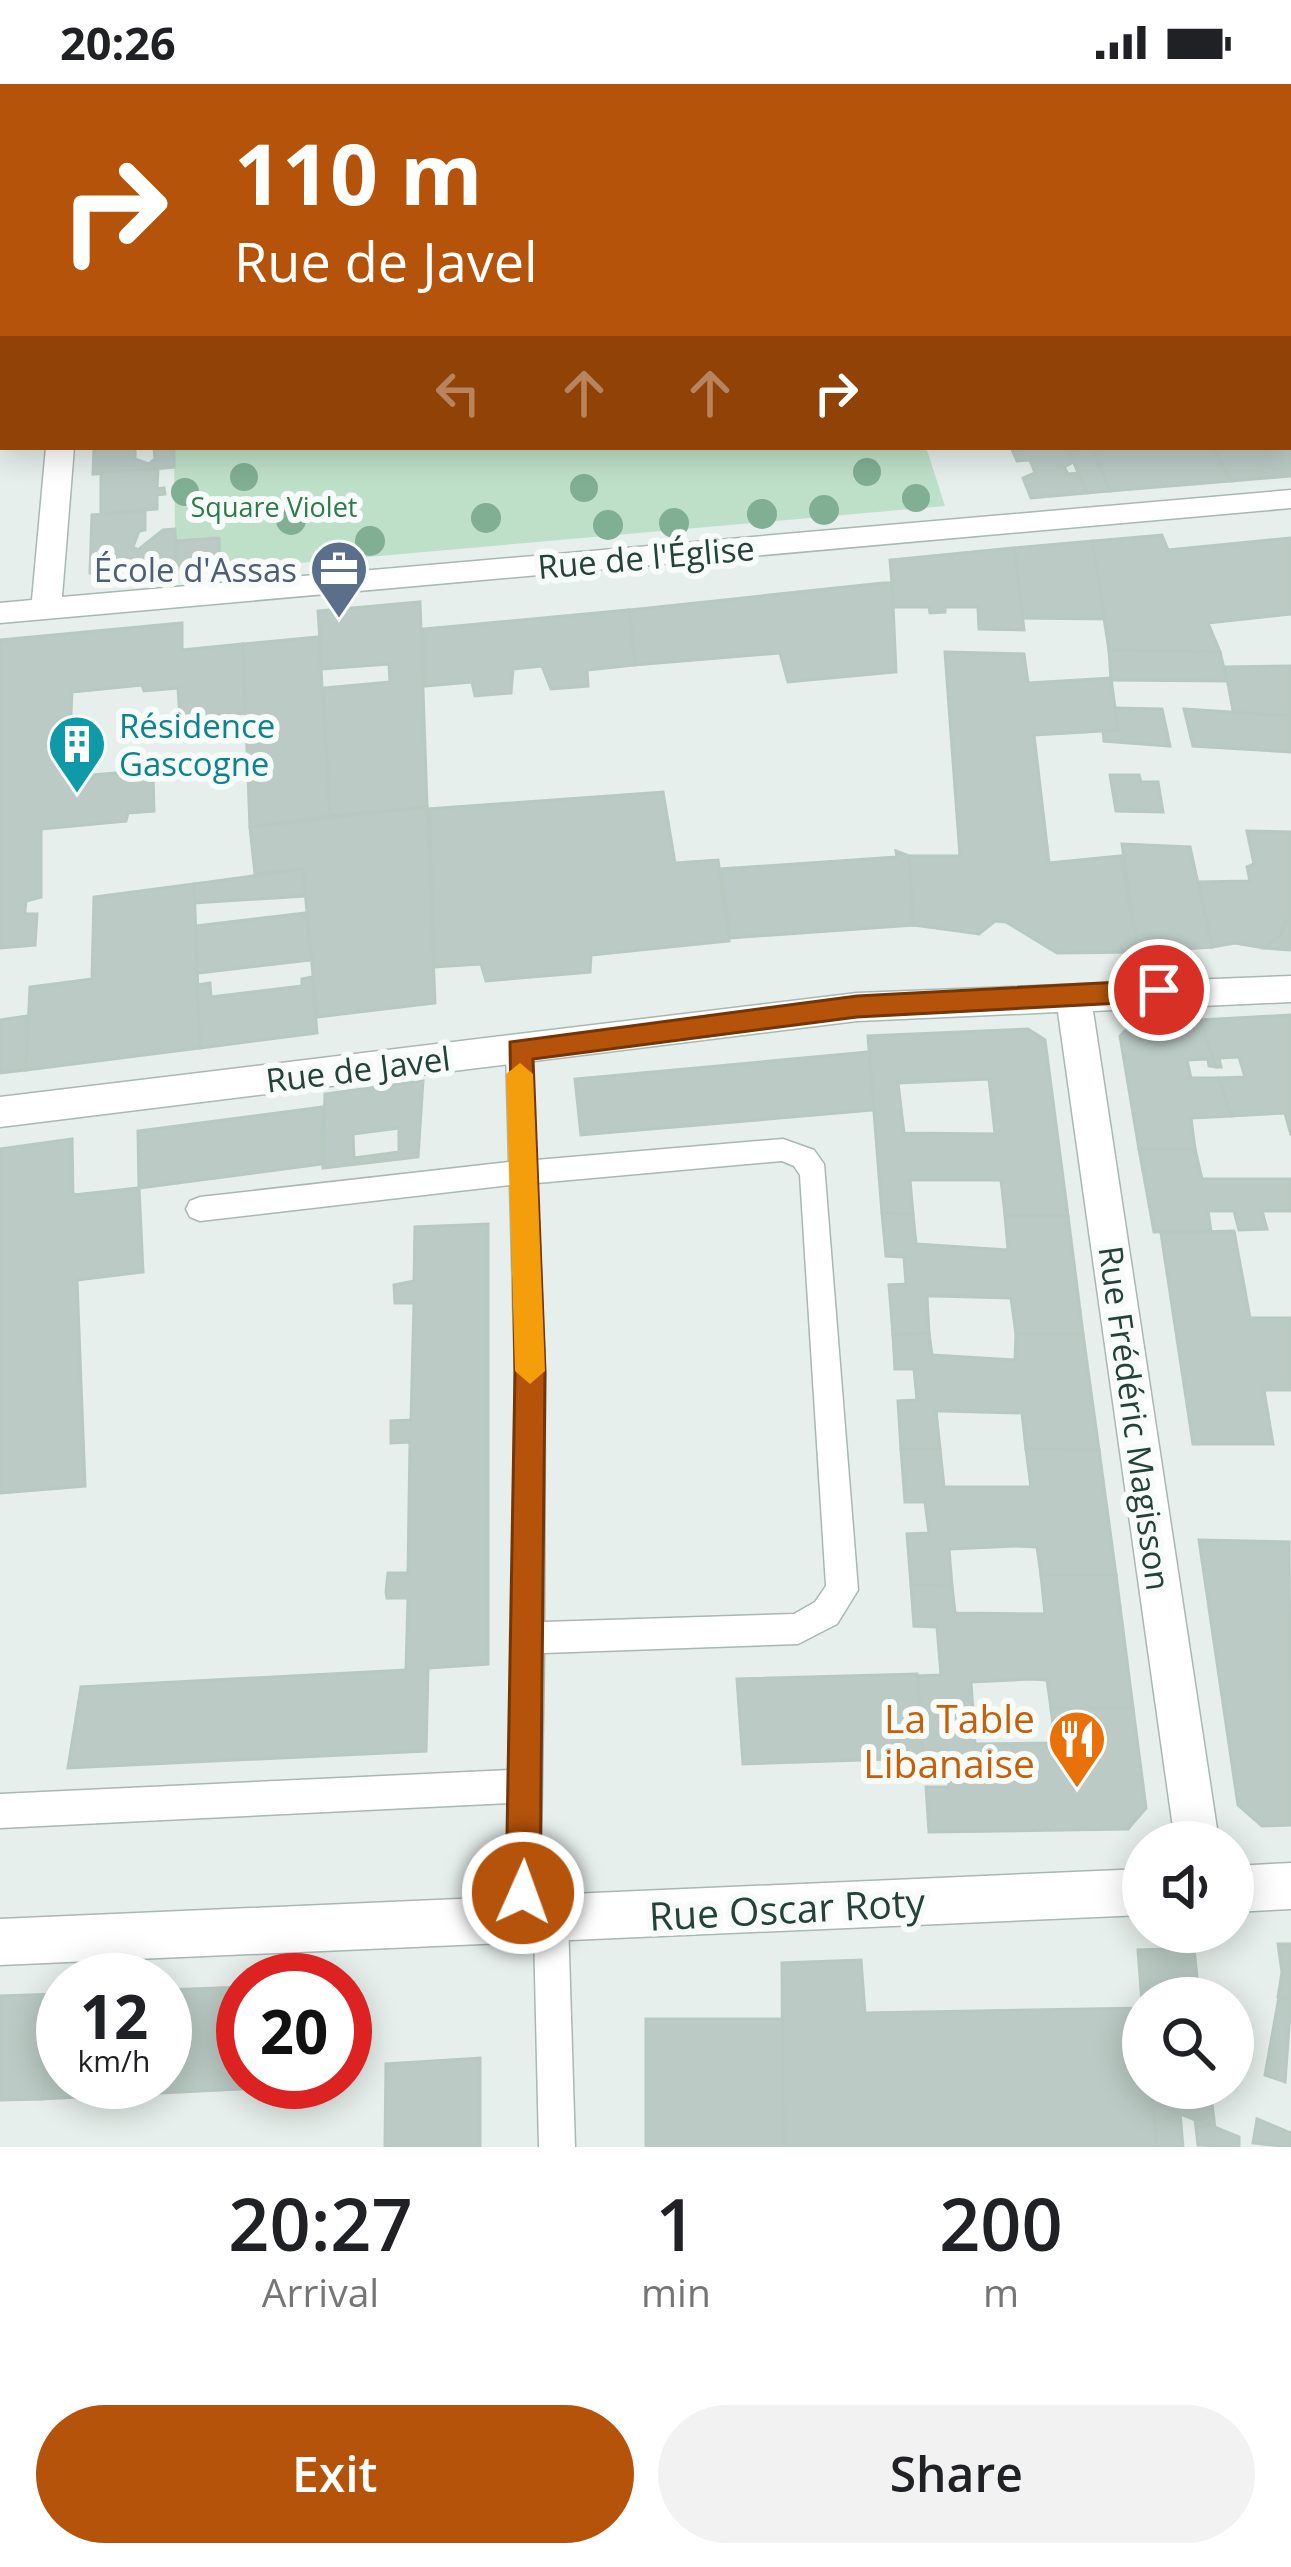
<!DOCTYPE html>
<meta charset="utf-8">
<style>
body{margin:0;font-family:"Open Sans",sans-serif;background:#f2f2f2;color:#202124;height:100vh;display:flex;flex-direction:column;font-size:45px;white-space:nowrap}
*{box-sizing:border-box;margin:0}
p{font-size:39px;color:#757577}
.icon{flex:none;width:66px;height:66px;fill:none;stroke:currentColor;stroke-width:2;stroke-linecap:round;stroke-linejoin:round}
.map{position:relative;height:2063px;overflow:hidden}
.sheet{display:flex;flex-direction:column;background:#fff;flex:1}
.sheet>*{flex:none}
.hud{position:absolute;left:0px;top:0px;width:1293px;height:366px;box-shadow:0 6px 30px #0003;background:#b45309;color:#fff;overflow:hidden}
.fabs{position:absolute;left:1122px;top:1737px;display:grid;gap:24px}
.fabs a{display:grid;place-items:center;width:132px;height:132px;border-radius:50%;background:#fff;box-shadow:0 6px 30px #0003;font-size:60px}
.speed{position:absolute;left:36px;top:1869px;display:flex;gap:24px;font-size:60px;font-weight:700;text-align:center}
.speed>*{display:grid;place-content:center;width:156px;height:156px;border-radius:50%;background:#fff;box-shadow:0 6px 30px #0003;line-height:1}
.speed small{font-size:30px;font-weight:400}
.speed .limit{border:18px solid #d22;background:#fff;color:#111}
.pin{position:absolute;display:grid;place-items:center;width:102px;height:102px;color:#fff;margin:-51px;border:6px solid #fff;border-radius:50%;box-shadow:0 3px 12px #0007}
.me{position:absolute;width:132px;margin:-66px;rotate:2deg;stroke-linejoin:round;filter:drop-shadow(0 0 9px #0008)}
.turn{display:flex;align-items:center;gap:42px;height:252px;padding:0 36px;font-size:54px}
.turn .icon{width:156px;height:156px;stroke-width:2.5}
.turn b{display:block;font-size:84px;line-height:102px}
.lanes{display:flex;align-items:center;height:114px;padding:0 36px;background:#0003;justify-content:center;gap:60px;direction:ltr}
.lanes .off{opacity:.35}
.eta{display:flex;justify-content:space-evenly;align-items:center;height:204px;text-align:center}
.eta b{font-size:72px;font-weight:600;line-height:84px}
.cta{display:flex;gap:24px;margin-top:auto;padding:24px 36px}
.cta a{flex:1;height:138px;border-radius:72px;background:#b45309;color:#fff;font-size:48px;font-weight:600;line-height:138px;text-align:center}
.cta a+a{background:#f2f2f2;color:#202124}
.status{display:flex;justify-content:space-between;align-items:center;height:84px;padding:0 60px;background:#fff;direction:ltr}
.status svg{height:33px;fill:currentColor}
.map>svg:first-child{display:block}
</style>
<div class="status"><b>20:26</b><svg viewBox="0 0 49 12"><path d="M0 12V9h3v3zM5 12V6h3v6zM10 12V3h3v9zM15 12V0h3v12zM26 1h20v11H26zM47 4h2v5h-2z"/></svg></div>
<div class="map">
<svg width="1291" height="2063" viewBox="0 0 1291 2063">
<rect width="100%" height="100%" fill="#e6efeb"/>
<polygon fill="#bfe0c8" points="174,363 926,363 945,422 220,486 219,454 175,457"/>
<g fill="#bbcac4" stroke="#b8c9c2" stroke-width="3" fill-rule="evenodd">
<polygon points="1290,349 1291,392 1231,397 1213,364 1290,363"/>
<polygon points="94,363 135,363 135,375 149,380 155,375 154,363 174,363 174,383 93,390"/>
<polygon points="1067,363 1092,363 1110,407 1087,409"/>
<polygon points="1067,363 1073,378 1064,383 1068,390 1078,389 1087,409 1031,414 1023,394 1035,389 1030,376 1017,377 1011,363"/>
<polygon points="1092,363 1213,363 1231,397 1110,407"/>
<polygon points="158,384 157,405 164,404 165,410 157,411 157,425 101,430 101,389"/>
<polygon points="145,427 145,446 139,447 133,463 138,466 163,446 175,445 177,490 105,497 90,489 92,431"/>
<polygon points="1162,451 1168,466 1291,454 1291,530 1208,539 1220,568 1109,566 1092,457"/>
<polygon points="219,454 220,486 177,490 175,457"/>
<polygon points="1092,457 1105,535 1023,534 1014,464"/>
<polygon points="1014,464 1024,546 979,545 978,523 945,523 945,528 930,529 929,523 894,523 890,476"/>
<polygon points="883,499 892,499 896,588 788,598 780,569 635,581 629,526"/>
<polygon points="420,518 427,723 330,732 323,604 390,598 389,580 322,585 318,527"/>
<polygon points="629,526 635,581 587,586 588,602 551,605 542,582 513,585 511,609 475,612 472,598 424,602 423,545"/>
<polygon points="182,539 182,566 243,560 245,629 180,634 178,604 144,607 142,601 72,608 68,693 126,688 128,695 153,693 154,727 128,729 126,737 41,745 41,813 26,817 25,825 25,830 37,830 35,861 0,864 0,556"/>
<polygon points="319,553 330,732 250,743 243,560"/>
<polygon points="1109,566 1220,568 1227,597 1111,596"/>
<polygon points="945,568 1024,570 1028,599 1111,594 1118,646 1034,651 1049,779 1121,772 1138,868 1057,869 1006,838 995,837 979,850 913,841 909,772 960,772"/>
<polygon points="1291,582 1291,632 1234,632 1225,583"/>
<polygon points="1115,624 1162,625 1170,662 1104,657 1103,647 1118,646"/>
<polygon points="1184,625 1291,632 1291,668 1193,662"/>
<polygon points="1110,691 1139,691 1141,698 1158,698 1163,728 1116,727"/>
<polygon points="663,708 675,779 718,776 729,857 591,871 590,888 486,897 481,880 435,883 429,725"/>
<polygon points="427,723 435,919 317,933 303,785 255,790 250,743"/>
<polygon points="1247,747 1291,748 1291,839 1285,838 1281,851 1264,864 1235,859 1212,863 1199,798 1250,797 1247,783 1254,780"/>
<polygon points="1122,760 1190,763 1212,863 1138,868"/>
<polygon points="896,767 909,772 913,841 730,854 721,785 897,773"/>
<polygon points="303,785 305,812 195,819 194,800"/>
<polygon points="194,800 200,964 26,986 30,903 92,895 94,813"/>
<polygon points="306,829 311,876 198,889 195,842"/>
<polygon points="1285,838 1291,839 1291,866 1264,864 1281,851"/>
<polygon points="312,893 317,949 200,964 197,901 210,899 211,913 302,902 302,895"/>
<polygon points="1291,931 1291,1051 1285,1029 1231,1032 1219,994 1245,993 1239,973 1219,974 1221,983 1216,983 1200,936"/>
<polygon points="27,932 26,986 0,989 0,936"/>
<polygon points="1200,936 1216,983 1209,982 1208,975 1187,976 1191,994 1219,994 1231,1032 1191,1034 1195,1065 1139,1065 1120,952 1132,940"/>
<path d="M1028,945L1045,956L1068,1132L1005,1131L1001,1096H910L913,1130L882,1129L868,952ZM989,995L995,1050L904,1049L898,999Z"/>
<polygon points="869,968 874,1026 581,1051 575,995"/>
<path d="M423,997L418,1073L323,1084L325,1010ZM399,1044V1068L354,1074L353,1050Z"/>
<polygon points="323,1023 322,1080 139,1104 138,1047"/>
<polygon points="72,1055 73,1111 139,1104 143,1188 77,1196 85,1402 0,1409 0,1065"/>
<polygon points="1139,1065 1195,1065 1202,1095 1291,1095 1291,1127 1262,1127 1267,1145 1239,1146 1234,1127 1208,1127 1211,1147 1154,1148"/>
<polygon points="882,1129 913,1130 916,1160 1008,1166 1005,1131 1068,1132 1083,1250 1016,1250 1011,1214 936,1212 927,1212 929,1249 893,1251 889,1201 906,1200 904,1173 886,1172"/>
<polygon points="488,1140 488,1580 428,1584 426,1667 68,1684 81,1603 406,1586 408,1514 387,1514 386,1508 388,1489 408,1489 410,1358 391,1359 391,1337 411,1336 414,1219 395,1219 394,1201 414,1197 415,1143"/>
<polygon points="1234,1147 1250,1234 1291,1234 1291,1306 1264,1306 1273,1360 1193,1360 1161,1149"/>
<polygon points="929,1249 932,1271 1015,1276 1016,1250 1083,1250 1099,1366 1026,1365 1022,1329 942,1327 936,1327 940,1365 901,1365 898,1317 917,1316 914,1285 895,1285 893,1251"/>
<polygon points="901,1365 940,1365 944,1403 1031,1403 1026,1365 1099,1366 1116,1491 1041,1491 1037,1463 1016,1462 949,1465 952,1502 911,1501 907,1450 929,1449 925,1418 905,1418"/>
<polygon points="1199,1456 1289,1458 1291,1741 1262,1742 1238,1721"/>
<polygon points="1041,1491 1116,1491 1133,1624 1051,1624 1047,1596 1032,1595 971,1598 973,1628 920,1628 918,1592 941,1591 937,1543 914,1542 911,1501 952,1502 955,1529 1045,1530"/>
<polygon points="917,1590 923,1674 743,1680 737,1595"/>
<polygon points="1051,1624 1133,1624 1146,1724 1128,1745 929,1748 926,1703 949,1703 946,1667 923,1667 920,1628 973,1628 975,1660 1055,1659"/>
<polygon points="1278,1860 1291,1860 1291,1916 1278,1913 1282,1888"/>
<polygon points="1194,1864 1199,1914 1143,1914 1143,1932 1138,1866"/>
<polygon points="861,1876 865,1929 1142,1924 1143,2004 1151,2004 1157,2063 783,2063 782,1879"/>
<polygon points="243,1903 243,1998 263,1998 262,2004 42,2015 56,1910 63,1910 63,1998 165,1998 165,1906"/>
<polygon points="56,1910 42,2015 0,2016 0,1912"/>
<polygon points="1279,1913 1291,1916 1285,1998 1265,1991"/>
<rect x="646" y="1935" width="137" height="128"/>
<polygon points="480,1974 480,2063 385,2063 386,1980"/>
<polygon points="1151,2004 1210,2004 1215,2044 1153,2019"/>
<polygon points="1153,2019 1180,2030 1183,2063 1157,2063"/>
<polygon points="1195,2035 1239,2053 1239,2063 1198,2061"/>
<polygon points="1257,2035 1291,2049 1291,2063 1253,2059"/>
</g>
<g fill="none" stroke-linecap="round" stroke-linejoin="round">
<defs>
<path id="lane" d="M519,955L528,959L532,966L536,1076L783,1055L814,1066L824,1080L858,1506L837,1540L798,1560L544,1569L540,1822L551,1818L563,1823L568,1835L575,2063H539L534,1848L522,1853L510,1848L505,1836L510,1719L0,1744V1710L511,1686L515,1289L510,1101L200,1137L190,1133L186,1125L190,1117L200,1113L509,1078L506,966L510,959ZM782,1077L794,1082L800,1091L826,1502L815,1518L794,1530L544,1538L545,1289L537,1099Z"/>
<g id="street">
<rect x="61" y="0" width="24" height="3"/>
<rect x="476" y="0" width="24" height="3"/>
<polygon points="1290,323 1291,324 1291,343 1290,342"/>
<polygon points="46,363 74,363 62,513 1291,406 1291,424 0,539 0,519 32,516"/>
<polygon points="1291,892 1291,918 1093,927 1219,1758 1175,1758 1058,928 857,937 0,1043 0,1013 857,909"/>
<polygon points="1291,1779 1291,1825 1233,1828 1233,1782"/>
<polygon points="1143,1785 1143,1831 0,1881 0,1835"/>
</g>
<g id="secondary">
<polygon points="944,0 1008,0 942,3"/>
<rect x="0" y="59" width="3" height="14"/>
</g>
</defs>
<use href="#lane" stroke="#a8b8b2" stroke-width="3"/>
<use href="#street" stroke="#a8b8b2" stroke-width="3"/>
<use href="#secondary" stroke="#a4bbb3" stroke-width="3"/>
<use href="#lane" fill="#fff" fill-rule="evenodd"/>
<use href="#street" fill="#fff" fill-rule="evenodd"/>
<use href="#secondary" fill="#fff" fill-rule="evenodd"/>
</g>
<g fill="#80af93">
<circle cx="867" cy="388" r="14"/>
<circle cx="244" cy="393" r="14"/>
<circle cx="584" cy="404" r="14"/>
<circle cx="185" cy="408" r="14"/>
<circle cx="916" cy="414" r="14"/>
<circle cx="824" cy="426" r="15"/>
<circle cx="762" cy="430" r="15"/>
<circle cx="486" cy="434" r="15"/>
<circle cx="291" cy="436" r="15"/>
<circle cx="674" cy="439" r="15"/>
<circle cx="608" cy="441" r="15"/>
<circle cx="370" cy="457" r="15"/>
</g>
<polygon fill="#b45309" stroke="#753606" stroke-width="3" points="1159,896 1172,906 1159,917 857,933 533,975 545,1288 540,1809 535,1821 523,1826 511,1821 506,1809 515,1288 510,958 857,912"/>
<polygon fill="#f59e0b" points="520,979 533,990 545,1287 530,1300 515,1287 506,990"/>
<defs>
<symbol id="office-pin" viewBox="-11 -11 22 30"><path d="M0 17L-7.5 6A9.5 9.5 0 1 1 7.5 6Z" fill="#5c6f8a" stroke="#f7fbf9"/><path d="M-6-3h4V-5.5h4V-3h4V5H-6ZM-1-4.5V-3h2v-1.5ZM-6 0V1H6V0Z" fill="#fff"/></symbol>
<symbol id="building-pin" viewBox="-11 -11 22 30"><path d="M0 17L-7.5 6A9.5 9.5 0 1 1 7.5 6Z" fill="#0f9aa8" stroke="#f7fbf9"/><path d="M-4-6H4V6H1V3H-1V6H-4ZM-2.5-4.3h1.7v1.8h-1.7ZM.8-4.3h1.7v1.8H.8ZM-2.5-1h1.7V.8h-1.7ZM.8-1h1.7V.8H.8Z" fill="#fff"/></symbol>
<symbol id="restaurant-pin" viewBox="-11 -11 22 30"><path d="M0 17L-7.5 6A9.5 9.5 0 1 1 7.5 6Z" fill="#e8710a" stroke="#f7fbf9"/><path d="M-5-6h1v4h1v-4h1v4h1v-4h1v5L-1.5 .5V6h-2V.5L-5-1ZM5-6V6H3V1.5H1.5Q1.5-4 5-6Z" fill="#fff"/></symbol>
</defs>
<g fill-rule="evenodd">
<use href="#office-pin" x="306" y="452" width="66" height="90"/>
<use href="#building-pin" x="44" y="627" width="66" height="90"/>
<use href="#restaurant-pin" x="1044" y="1622" width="66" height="90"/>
</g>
<g text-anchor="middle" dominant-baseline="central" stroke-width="12" stroke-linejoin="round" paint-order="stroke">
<g font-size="27" fill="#2d7a4b" stroke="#f7fbf9">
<text x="274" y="422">Square Violet</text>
</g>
<g font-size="33" fill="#24423a" stroke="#f7fbf9">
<text transform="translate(646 473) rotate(-5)">Rue de l'Église</text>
<text transform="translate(358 985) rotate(-7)">Rue de Javel</text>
<text transform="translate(1135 1334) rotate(82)">Rue Frédéric Magisson</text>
</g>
<g font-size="33" fill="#4e5e75" stroke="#f7fbf9" text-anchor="end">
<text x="297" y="485">École d'Assas</text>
</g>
<g font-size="33" fill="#0d838f" stroke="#f7fbf9" text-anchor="start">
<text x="119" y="641">Résidence<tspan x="119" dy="38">Gascogne</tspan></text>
</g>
<g font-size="39" fill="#c56008" stroke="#f7fbf9" text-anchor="end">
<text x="1035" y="1633">La Table<tspan x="1035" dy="45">Libanaise</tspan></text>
</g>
<g font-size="39" fill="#24423a" stroke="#f7fbf9">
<text transform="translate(787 1824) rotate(-3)">Rue Oscar Roty</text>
</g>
</g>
</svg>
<div class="fabs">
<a><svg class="icon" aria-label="sound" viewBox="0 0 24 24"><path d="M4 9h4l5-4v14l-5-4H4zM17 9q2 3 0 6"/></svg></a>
<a><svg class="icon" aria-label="search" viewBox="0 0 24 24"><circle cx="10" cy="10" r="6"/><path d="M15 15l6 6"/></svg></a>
</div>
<div class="speed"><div>12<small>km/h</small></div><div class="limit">20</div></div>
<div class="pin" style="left:1159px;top:906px;background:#d93025"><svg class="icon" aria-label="arrive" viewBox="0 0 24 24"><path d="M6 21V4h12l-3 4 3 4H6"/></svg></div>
<svg class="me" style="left:523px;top:1809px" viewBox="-20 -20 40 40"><circle r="17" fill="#b45309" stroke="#fff" stroke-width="3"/><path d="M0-11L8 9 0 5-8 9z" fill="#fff"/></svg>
<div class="hud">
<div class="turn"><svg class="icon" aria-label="right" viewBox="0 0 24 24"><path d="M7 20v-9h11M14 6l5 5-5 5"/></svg><div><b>110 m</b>Rue de Javel</div></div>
<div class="lanes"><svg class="icon off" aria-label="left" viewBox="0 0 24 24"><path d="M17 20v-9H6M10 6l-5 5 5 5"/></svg><svg class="icon off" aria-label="ahead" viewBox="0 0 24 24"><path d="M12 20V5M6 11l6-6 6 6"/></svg><svg class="icon off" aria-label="ahead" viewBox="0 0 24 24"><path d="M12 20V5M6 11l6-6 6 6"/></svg><svg class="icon" aria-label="right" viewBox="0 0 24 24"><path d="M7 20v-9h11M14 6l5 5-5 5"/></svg></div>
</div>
</div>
<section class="sheet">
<div class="eta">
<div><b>20:27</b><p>Arrival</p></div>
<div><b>1</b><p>min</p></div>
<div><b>200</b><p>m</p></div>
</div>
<div class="cta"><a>Exit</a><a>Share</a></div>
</section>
